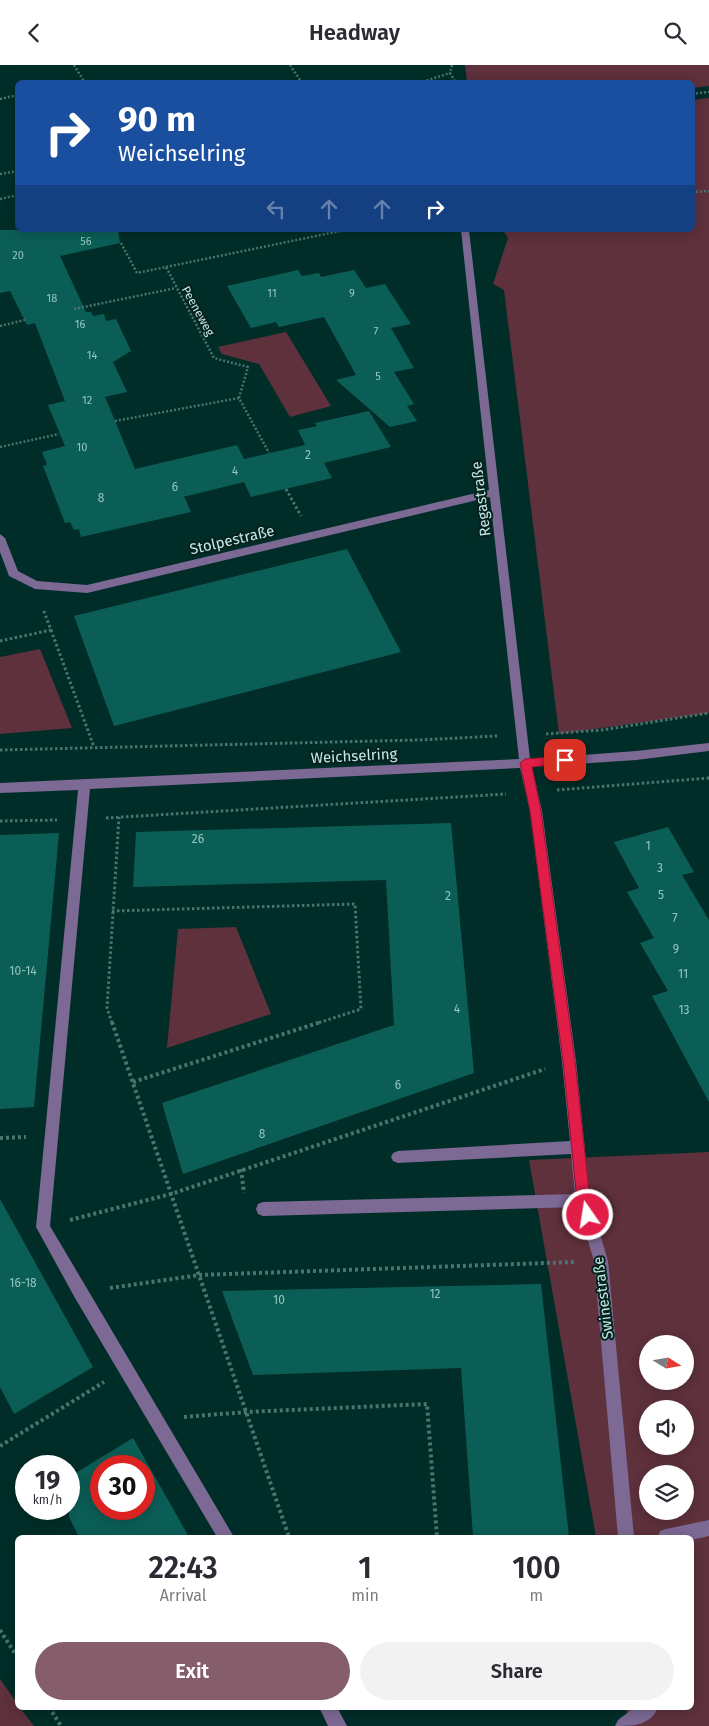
<!DOCTYPE html>
<meta charset="utf-8">
<style>
body{margin:0;font-family:"Fira Sans",sans-serif;background:#f2f2f3;color:#2b2b33;height:100vh;display:flex;flex-direction:column;font-size:19px;white-space:nowrap}
*{box-sizing:border-box;margin:0}
p{font-size:16px;color:#7c7c81}
.icon{flex:none;width:28px;height:28px;fill:none;stroke:currentColor;stroke-width:2;stroke-linecap:round;stroke-linejoin:round}
.map{position:relative;flex:1;overflow:hidden}
.side{position:absolute;left:15px;top:1470px;width:679px;height:175px;display:flex;flex-direction:column;background:#fff;border-radius:8px;box-shadow:0 2px 12px #0003}
.side>*{flex:none}
.banner{position:absolute;left:15px;top:15px;width:680px;height:152px;border-radius:8px;box-shadow:0 2px 12px #0003;background:#1a4fa0;color:#fff;overflow:hidden}
.needle{width:32px;rotate:101deg}
.tools{position:absolute;left:639px;top:1270px;display:grid;gap:10px}
.tools a{display:grid;place-items:center;width:55px;height:55px;border-radius:50%;background:#fff;box-shadow:0 2px 12px #0003;font-size:25px}
.speed{position:absolute;left:15px;top:1390px;display:flex;gap:10px;font-size:25px;font-weight:700;text-align:center}
.speed>*{display:grid;place-content:center;width:65px;height:65px;border-radius:50%;background:#fff;box-shadow:0 2px 12px #0003;line-height:1}
.speed small{font-size:12px;font-weight:400}
.speed .limit{border:8px solid #d22;background:#fff;color:#111}
.pin{position:absolute;display:grid;place-items:center;width:42px;height:42px;color:#fff;margin:-21px;border-radius:10px;box-shadow:0 2px 8px #0006}
.me{position:absolute;width:55px;margin:-28px;rotate:347deg;stroke-linejoin:round;filter:drop-shadow(0 0 4px #0008)}
.turn{display:flex;align-items:center;gap:18px;height:105px;padding:0 20px;font-size:22px}
.turn .icon{width:65px;height:65px;stroke-width:2.5}
.turn b{display:block;font-size:35px;line-height:42px}
.lanes{display:flex;align-items:center;height:48px;padding:0 20px;background:#0003;justify-content:center;gap:25px;direction:ltr}
.lanes .off{opacity:.35}
.eta{display:flex;justify-content:space-evenly;align-items:center;height:85px;text-align:center}
.eta b{font-size:30px;font-weight:600;line-height:35px}
.primary-button{display:flex;gap:10px;margin-top:auto;padding:10px 20px}
.primary-button a{flex:1;height:58px;border-radius:30px;background:#855d6b;color:#fff;font-size:20px;font-weight:600;line-height:58px;text-align:center}
.primary-button a+a{background:#f2f2f3;color:#2b2b33}
header{display:flex;justify-content:space-between;align-items:center;height:65px;padding:0 20px;background:#fff;font-size:22px;font-weight:600}
.map>svg:first-child{display:block}
</style>
<header><svg class="icon" aria-label="back" viewBox="0 0 24 24"><path d="M15 5l-7 7 7 7"/></svg>Headway<svg class="icon" aria-label="search" viewBox="0 0 24 24"><circle cx="10" cy="10" r="6"/><path d="M15 15l6 6"/></svg></header>
<div class="map">
<svg width="709" height="1661" viewBox="0 0 709 1661">
<rect width="100%" height="100%" fill="#002d28"/>
<g fill="#5e313c" fill-rule="evenodd">
<polygon points="465,0 709,0 709,21 693,23 692,18 467,17"/>
<polygon points="709,33 709,648 559,669 504,225 493,219 508,173 503,165 692,165 693,35"/>
<polygon points="286,267 331,341 290,352 259,299 222,289 218,282"/>
<polygon points="40,584 72,663 0,669 0,592"/>
<polygon points="236,862 271,949 167,983 178,864"/>
<path d="M709,1087V1661H629L626,1643L691,1642V1472H596L529,1095ZM648,1279H685V1316H648ZM648,1344H685V1381H648ZM648,1409H685V1446H648Z"/>
<polygon points="0,1614 17,1638 18,1642 20,1643 34,1661 0,1661"/>
</g>
<g fill="#0b5e56" fill-rule="evenodd">
<polygon points="0,165 118,165 120,178 60,191 86,247 91,247 93,251 104,249 106,256 116,254 131,286 113,297 127,327 105,332 135,404 237,380 244,394 305,380 298,365 317,361 315,358 369,346 391,382 324,398 332,413 251,432 244,417 187,431 184,431 191,447 81,472 79,464 74,465 70,457 65,458 43,401 47,400 42,387 65,381 48,340 65,336 35,258 27,260 10,226 0,228"/>
<polygon points="298,205 302,211 319,208 321,212 354,205 366,223 385,219 411,259 391,263 414,303 394,307 414,339 407,341 417,356 390,362 336,315 356,310 324,252 279,262 276,257 251,263 227,221"/>
<polygon points="347,484 401,587 114,661 74,551"/>
<polygon points="451,758 474,1008 183,1109 162,1038 394,960 386,815 133,822 136,767"/>
<polygon points="668,762 694,807 682,810 709,855 709,1037 652,931 668,926 640,878 654,873 627,827 639,823 614,777"/>
<polygon points="59,768 34,1042 0,1044 0,770"/>
<polygon points="0,1134 93,1302 14,1349 0,1322"/>
<polygon points="541,1219 569,1472 473,1472 461,1303 253,1310 222,1226"/>
<path d="M133,1373L189,1472H79L69,1452V1412ZM101,1401H144V1444H101Z"/>
</g>
<g fill="none" stroke-linecap="round" stroke-linejoin="round">
<g stroke="#4a746f" stroke-width="2.5" stroke-dasharray="2 2" stroke-linecap="butt">
<polyline points="74,0 85,18"/>
<polyline points="290,0 302,18"/>
<polyline points="452,0 450,8 456,18"/>
<polyline points="419,18 450,8"/>
<polyline points="692,29 709,27"/>
<polyline points="0,34 18,30"/>
<polyline points="0,109 18,106"/>
<polyline points="692,127 709,126"/>
<polyline points="0,134 18,130"/>
<polyline points="121,178 137,208 166,202 214,293 248,302 239,333 269,388"/>
<polyline points="166,202 345,165"/>
<polyline points="74,244 176,223"/>
<polyline points="0,261 25,255"/>
<polyline points="115,356 239,333"/>
<polyline points="0,382 59,369"/>
</g>
<g stroke="#4a746f" stroke-width="3" stroke-dasharray="2.5 2.5" stroke-linecap="butt">
<polyline points="286,424 301,451"/>
<polyline points="51,565 94,682"/>
<polyline points="0,576 51,565 43,544"/>
<polyline points="546,669 602,665 709,648"/>
<polyline points="0,685 418,675 497,671"/>
<polyline points="557,725 709,713"/>
<polyline points="106,753 506,729"/>
<polyline points="0,756 57,755"/>
<polyline points="112,846 355,839 361,944 318,958"/>
<polyline points="112,958 107,943 119,752"/>
</g>
<g stroke="#4a746f" stroke-width="4" stroke-dasharray="3 3" stroke-linecap="butt">
<polyline points="112,957 289,1472"/>
<polyline points="133,1017 321,957"/>
<polyline points="0,1073 26,1072"/>
<polyline points="241,1104 244,1128"/>
<polyline points="70,1155 171,1129 545,1004"/>
<polyline points="110,1223 200,1210 575,1197"/>
<polyline points="184,1352 246,1347 427,1339 437,1472"/>
<polyline points="0,1381 104,1317"/>
<polyline points="0,1565 18,1593"/>
<polyline points="49,1642 61,1661"/>
</g>
<g fill="#7c6994" fill-rule="evenodd">
<polygon points="461,165 469,165 530,694 636,686 709,678 709,686 636,695 532,702 542,746 576,996 590,1135 608,1196 634,1472 618,1472 594,1196 578,1142 263,1151 258,1149 256,1144 258,1139 263,1137 575,1129 571,1089 398,1098 393,1096 391,1092 393,1088 398,1086 570,1076 562,996 530,746 520,703 90,724 50,1161 234,1472 217,1472 75,1233 36,1162 78,725 0,728 0,718 519,694 490,432 87,528 35,524 9,511 0,487 0,469 5,473 18,506 37,516 87,520 489,425"/>
<polygon points="709,1455 709,1471 691,1475 691,1472 658,1472 660,1466 666,1464"/>
<polygon points="319,1642 337,1642 347,1661 328,1661"/>
<path d="M635,1642H658C651,1661 632,1661 615,1661L618,1655Z"/>
</g>
</g>
<polygon fill="#e11d48" stroke="#92132f" points="565,691 570,695 569,698 532,702 541,746 575,996 590,1135 594,1150 592,1155 588,1157 583,1155 577,1135 563,996 530,746 520,698 525,694"/>
<g text-anchor="middle" dominant-baseline="central" stroke-width="4" stroke-linejoin="round" paint-order="stroke">
<g font-size="11" fill="#94c6bf">
<text x="86" y="176">56</text>
<text x="18" y="190">20</text>
<text x="272" y="228">11</text>
<text x="352" y="228">9</text>
<text x="52" y="233">18</text>
<text x="80" y="259">16</text>
<text x="376" y="266">7</text>
<text x="92" y="290">14</text>
<text x="378" y="311">5</text>
<text x="87" y="335">12</text>
<text x="82" y="382">10</text>
</g>
<g font-size="12" fill="#c2e9e2" stroke="#06211e">
<text transform="translate(198 246) rotate(61)">Peeneweg</text>
</g>
<g font-size="12" fill="#94c6bf">
<text x="308" y="390">2</text>
<text x="235" y="406">4</text>
<text x="175" y="422">6</text>
<text x="101" y="433">8</text>
<text x="198" y="774">26</text>
<text x="648" y="781">1</text>
<text x="660" y="803">3</text>
<text x="661" y="830">5</text>
<text x="448" y="831">2</text>
<text x="675" y="853">7</text>
<text x="676" y="884">9</text>
<text x="23" y="906">10-14</text>
<text x="683" y="909">11</text>
<text x="457" y="944">4</text>
<text x="684" y="945">13</text>
<text x="398" y="1020">6</text>
<text x="262" y="1069">8</text>
<text x="23" y="1218">16-18</text>
<text x="435" y="1229">12</text>
<text x="279" y="1235">10</text>
</g>
<g font-size="15" fill="#c2e9e2" stroke="#06211e">
<text transform="translate(481 434) rotate(-97)">Regastraße</text>
<text transform="translate(232 475) rotate(-13)">Stolpestraße</text>
<text transform="translate(354 691) rotate(-3)">Weichselring</text>
<text transform="translate(603 1233) rotate(-97)">Swinestraße</text>
</g>
</g>
</svg>
<div class="tools">
<a><svg class="needle" viewBox="-14 -14 28 28"><path d="M0-13l5 13h-10z" fill="#e53935"/><path d="M0 13l5-13h-10z" fill="#7c7c81"/></svg></a>
<a><svg class="icon" aria-label="sound" viewBox="0 0 24 24"><path d="M4 9h4l5-4v14l-5-4H4zM17 9q2 3 0 6"/></svg></a>
<a><svg class="icon" aria-label="layers" viewBox="0 0 24 24"><path d="M12 4l9 5-9 5-9-5zM3 14l9 5 9-5"/></svg></a>
</div>
<div class="speed"><div>19<small>km/h</small></div><div class="limit">30</div></div>
<div class="pin" style="left:565px;top:695px;background:#d93025"><svg class="icon" aria-label="arrive" viewBox="0 0 24 24"><path d="M6 21V4h12l-3 4 3 4H6"/></svg></div>
<svg class="me" style="left:588px;top:1150px" viewBox="-20 -20 40 40"><circle r="17" fill="#e11d48" stroke="#fff" stroke-width="3"/><path d="M0-11L8 9 0 5-8 9z" fill="#fff"/></svg>
<div class="banner">
<div class="turn"><svg class="icon" aria-label="right" viewBox="0 0 24 24"><path d="M7 20v-9h11M14 6l5 5-5 5"/></svg><div><b>90 m</b>Weichselring</div></div>
<div class="lanes"><svg class="icon off" aria-label="left" viewBox="0 0 24 24"><path d="M17 20v-9H6M10 6l-5 5 5 5"/></svg><svg class="icon off" aria-label="ahead" viewBox="0 0 24 24"><path d="M12 20V5M6 11l6-6 6 6"/></svg><svg class="icon off" aria-label="ahead" viewBox="0 0 24 24"><path d="M12 20V5M6 11l6-6 6 6"/></svg><svg class="icon" aria-label="right" viewBox="0 0 24 24"><path d="M7 20v-9h11M14 6l5 5-5 5"/></svg></div>
</div>
<section class="side">
<div class="eta">
<div><b>22:43</b><p>Arrival</p></div>
<div><b>1</b><p>min</p></div>
<div><b>100</b><p>m</p></div>
</div>
<div class="primary-button"><a>Exit</a><a>Share</a></div>
</section>
</div>
